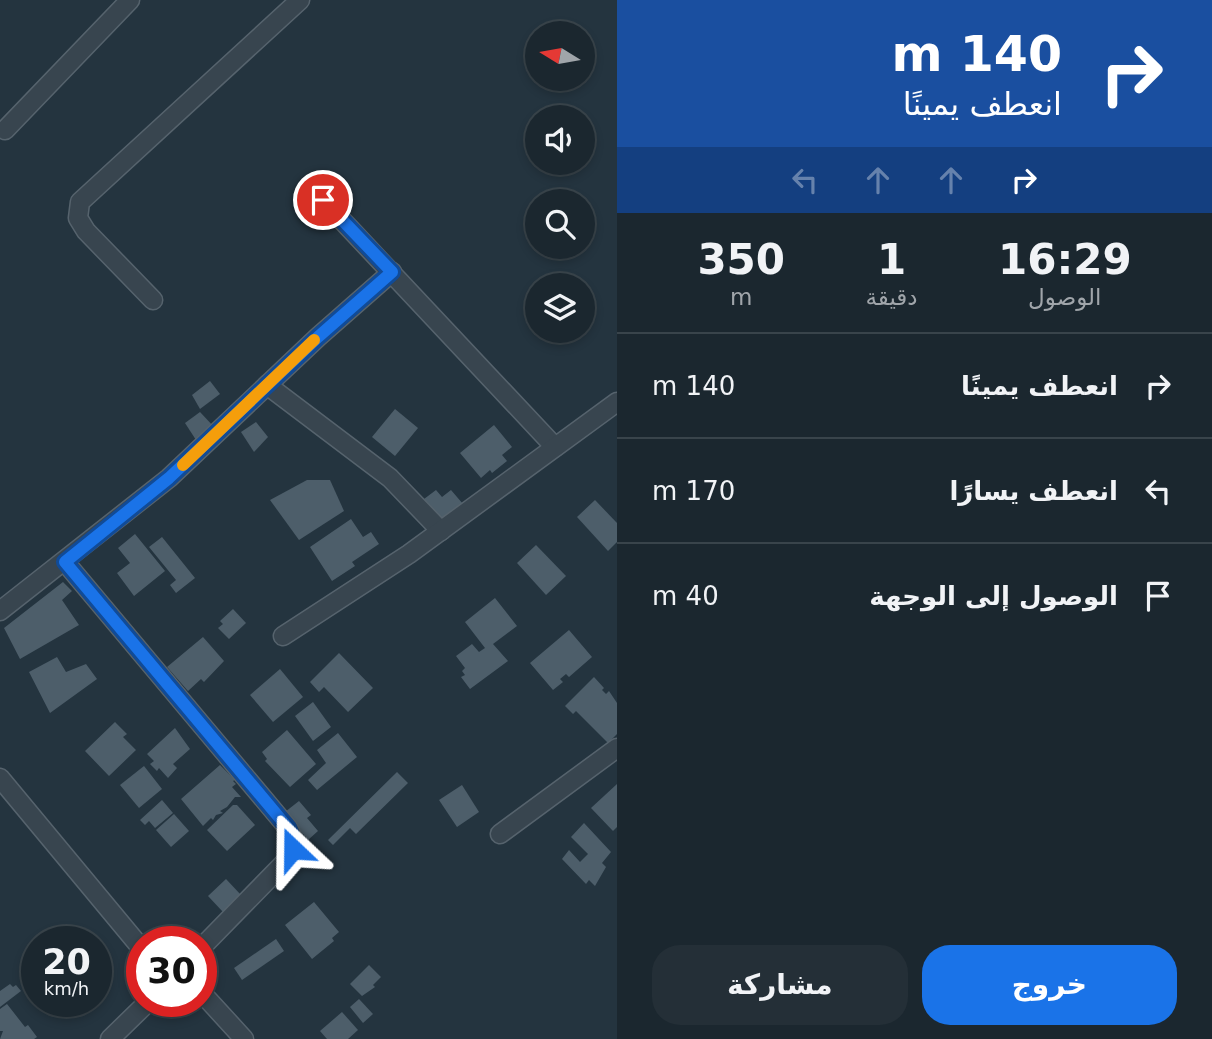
<!DOCTYPE html>
<html lang="ar">
<meta charset="utf-8">
<style>
body{margin:0;font-family:"DejaVu Sans",Vazirmatn,sans-serif;background:#242f37;color:#f1f3f6;direction:rtl;height:100vh;display:flex;flex-direction:column;font-size:26px;white-space:nowrap}
*{box-sizing:border-box;margin:0}
p{font-size:23px;color:#a0a5aa}
.icon{flex:none;width:38px;height:38px;fill:none;stroke:currentColor;stroke-width:2;stroke-linecap:round;stroke-linejoin:round}
.map{position:relative;flex:1;overflow:hidden;direction:ltr}
.details{display:flex;flex-direction:column;background:#1b272f;width:595px}
.details>*{flex:none}
.hud{background:#1a4fa0;color:#fff;overflow:hidden}
.needle{width:46px;rotate:281deg}
.fabs{position:absolute;left:525px;top:21px;display:grid;gap:14px}
.fabs a{display:grid;place-items:center;width:70px;height:70px;border-radius:50%;background:#1b272f;box-shadow:0 4px 10px #0003,0 0 0 2px #39444b;font-size:35px}
.speed{position:absolute;left:21px;top:926px;display:flex;gap:14px;font-size:35px;font-weight:700;text-align:center}
.speed>*{display:grid;place-content:center;width:91px;height:91px;border-radius:50%;background:#1b272f;box-shadow:0 4px 10px #0003,0 0 0 2px #39444b;line-height:1}
.speed small{font-size:18px;font-weight:400}
.speed .limit{border:10px solid #d22;background:#fff;color:#111}
.pin{position:absolute;display:grid;place-items:center;width:60px;height:60px;color:#fff;margin:-30px;border:4px solid #fff;border-radius:50%;box-shadow:0 2px 7px #0007}
.me{position:absolute;width:77px;margin:-38px;rotate:337deg;stroke-linejoin:round;filter:drop-shadow(0 0 5px #0008)}
.turn{display:flex;align-items:center;gap:24px;height:147px;padding:0 35px;font-size:32px}
.turn .icon{width:91px;height:91px;stroke-width:2.5}
.turn b{display:block;font-size:49px;line-height:60px}
.lanes{display:flex;align-items:center;height:66px;padding:0 35px;background:#0003;justify-content:center;gap:35px;direction:ltr}
.lanes .off{opacity:.35}
.eta{display:flex;justify-content:space-evenly;align-items:center;height:119px;text-align:center}
.eta b{font-size:42px;font-weight:700;line-height:49px}
.cta{display:flex;gap:14px;margin-top:auto;padding:14px 35px}
.cta a{flex:1;height:80px;border-radius:28px;background:#1a73e8;color:#fff;font-size:28px;font-weight:700;line-height:80px;text-align:center}
.cta a+a{background:#242f37;color:#f1f3f6}
ul{padding:0;list-style:none}
li{display:flex;align-items:center;gap:21px;height:105px;padding:0 35px;border-top:2px solid #39444b}
li div{flex:1}
li b{display:block;font-size:26px}
li em{font-style:normal}
main{display:flex;flex:1;min-height:0}
.map>svg:first-child{display:block}
</style>
<main>
<section class="details">
<div class="hud">
<div class="turn"><svg class="icon" aria-label="right" viewBox="0 0 24 24"><path d="M7 20v-9h11M14 6l5 5-5 5"/></svg><div><b>140 m</b>انعطف يمينًا</div></div>
<div class="lanes"><svg class="icon off" aria-label="left" viewBox="0 0 24 24"><path d="M17 20v-9H6M10 6l-5 5 5 5"/></svg><svg class="icon off" aria-label="ahead" viewBox="0 0 24 24"><path d="M12 20V5M6 11l6-6 6 6"/></svg><svg class="icon off" aria-label="ahead" viewBox="0 0 24 24"><path d="M12 20V5M6 11l6-6 6 6"/></svg><svg class="icon" aria-label="right" viewBox="0 0 24 24"><path d="M7 20v-9h11M14 6l5 5-5 5"/></svg></div>
</div>
<div class="eta">
<div><b>16:29</b><p>الوصول</p></div>
<div><b>1</b><p>دقيقة</p></div>
<div><b>350</b><p>m</p></div>
</div>
<ul>
<li><svg class="icon" aria-label="right" viewBox="0 0 24 24"><path d="M7 20v-9h11M14 6l5 5-5 5"/></svg><div><b>انعطف يمينًا</b></div><em>140 m</em></li>
<li><svg class="icon" aria-label="left" viewBox="0 0 24 24"><path d="M17 20v-9H6M10 6l-5 5 5 5"/></svg><div><b>انعطف يسارًا</b></div><em>170 m</em></li>
<li><svg class="icon" aria-label="arrive" viewBox="0 0 24 24"><path d="M6 21V4h12l-3 4 3 4H6"/></svg><div><b>الوصول إلى الوجهة</b></div><em>40 m</em></li>
</ul>
<div class="cta"><a>خروج</a><a>مشاركة</a></div>
</section>
<div class="map">
<svg width="617" height="1039" viewBox="0 0 617 1039">
<rect width="100%" height="100%" fill="#24343f"/>
<g fill="#4d5e6a">
<polygon points="210,381 220,394 200,409 192,395"/>
<polygon points="395,409 418,428 395,456 372,437"/>
<polygon points="200,412 215,428 196,440 185,423"/>
<polygon points="256,422 268,437 254,452 241,432"/>
<polygon points="494,425 512,447 502,455 507,461 492,473 490,470 481,478 460,453"/>
<polygon points="307,480 330,480 344,511 299,540 270,500"/>
<polygon points="436,490 442,497 451,490 463,504 442,522 424,499"/>
<polygon points="595,500 617,523 617,542 608,551 577,517"/>
<polygon points="351,519 363,537 371,532 379,544 352,562 355,566 332,581 310,547"/>
<polygon points="135,534 165,571 134,596 117,573 130,563 118,548"/>
<polygon points="162,537 195,578 176,593 170,585 176,580 149,547"/>
<polygon points="536,545 566,576 546,595 517,563"/>
<polygon points="63,582 72,591 62,600 79,625 20,659 4,628"/>
<polygon points="495,598 517,626 493,644 508,661 470,689 461,677 465,675 462,671 465,668 456,656 472,644 479,652 485,648 465,622"/>
<polygon points="233,609 246,623 229,639 218,628 223,624 220,621"/>
<polygon points="569,630 592,657 569,677 566,674 560,679 563,682 553,690 530,663"/>
<polygon points="203,637 224,661 204,682 201,679 188,691 167,667"/>
<polygon points="339,653 373,688 348,712 324,687 319,692 310,682"/>
<polygon points="57,657 66,672 86,664 97,679 50,713 29,672"/>
<polygon points="280,669 303,697 273,722 250,695"/>
<polygon points="594,677 604,688 602,690 606,694 609,691 617,703 617,734 608,743 576,711 573,714 565,706"/>
<polygon points="313,702 331,727 313,741 295,716"/>
<polygon points="115,722 127,734 123,737 136,750 109,776 85,751"/>
<polygon points="175,728 190,749 173,764 177,768 168,778 159,768 157,771 150,764 154,761 147,754"/>
<polygon points="287,730 316,764 290,787 265,761 267,759 262,752"/>
<polygon points="338,733 357,757 317,790 308,780 326,763 317,750"/>
<polygon points="220,765 235,780 233,781 236,784 232,787 241,797 235,797 227,807 220,811 223,813 216,815 213,820 211,818 203,826 181,799"/>
<polygon points="144,766 162,789 139,808 120,785"/>
<polygon points="397,772 408,783 356,834 350,828 333,845 328,840"/>
<polygon points="617,784 617,827 613,831 591,808"/>
<polygon points="462,785 479,812 457,827 439,800"/>
<polygon points="162,800 173,813 155,828 149,821 145,825 140,820"/>
<polygon points="299,801 311,815 307,818 318,831 308,840 285,812"/>
<polygon points="233,805 237,805 255,825 227,851 207,830"/>
<polygon points="174,814 189,831 171,847 156,830"/>
<polygon points="584,823 611,852 602,863 606,867 595,886 589,880 586,884 562,859 569,850 580,862 588,854 571,837"/>
<polygon points="226,879 241,895 223,912 208,896"/>
<polygon points="314,902 339,932 332,938 334,941 312,959 285,925"/>
<polygon points="276,939 284,951 242,980 234,968"/>
<polygon points="369,965 381,977 373,985 375,987 362,996 350,984"/>
<polygon points="10,984 13,987 16,985 21,991 0,1007 0,991"/>
<polygon points="359,999 373,1014 363,1023 350,1007"/>
<polygon points="7,1004 25,1027 28,1025 37,1037 34,1039 0,1039 3,1031 0,1031 0,1009"/>
<polygon points="342,1012 358,1030 348,1039 327,1039 320,1031"/>
</g>
<g fill="none" stroke-linecap="round" stroke-linejoin="round">
<defs>
<g id="street">
<polyline points="5,130 130,0"/>
<polyline points="323,200 555,447"/>
<polyline points="153,300 86,231 78,218 80,202 300,0"/>
<polyline points="267,385 390,478 441,531"/>
<polyline points="65,562 288,828 294,840 289,858 201,948"/>
<polyline points="0,611 169,478 318,337 392,272"/>
<polyline points="283,636 409,554 617,402"/>
<polyline points="0,778 142,949"/>
<polyline points="500,834 617,748"/>
<polyline points="201,992 244,1039"/>
<polyline points="110,1039 149,1001"/>
</g>
</defs>
<use href="#street" stroke="#56636d" stroke-width="21"/>
<use href="#street" stroke="#38454f" stroke-width="18"/>
</g>
<g fill="none" stroke-linecap="round" stroke-linejoin="round">
<defs>
<polyline id="route" points="293,849 293,840 288,828 65,562 169,478 318,337 392,272 323,200"/>
</defs>
<use href="#route" stroke="#114b97" stroke-width="18"/>
<use href="#route" stroke="#1a73e8" stroke-width="12"/>
<polyline stroke="#f59e0b" stroke-width="12" points="183,465 314,340"/>
</g>
</svg>
<div class="fabs">
<a><svg class="needle" viewBox="-14 -14 28 28"><path d="M0-13l5 13h-10z" fill="#e53935"/><path d="M0 13l5-13h-10z" fill="#a0a5aa"/></svg></a>
<a><svg class="icon" aria-label="sound" viewBox="0 0 24 24"><path d="M4 9h4l5-4v14l-5-4H4zM17 9q2 3 0 6"/></svg></a>
<a><svg class="icon" aria-label="search" viewBox="0 0 24 24"><circle cx="10" cy="10" r="6"/><path d="M15 15l6 6"/></svg></a>
<a><svg class="icon" aria-label="layers" viewBox="0 0 24 24"><path d="M12 4l9 5-9 5-9-5zM3 14l9 5 9-5"/></svg></a>
</div>
<div class="speed"><div>20<small>km/h</small></div><div class="limit">30</div></div>
<div class="pin" style="left:323px;top:200px;background:#d93025"><svg class="icon" aria-label="arrive" viewBox="0 0 24 24"><path d="M6 21V4h12l-3 4 3 4H6"/></svg></div>
<svg class="me" style="left:293px;top:849px" viewBox="-20 -20 40 40"><path d="M0-17L14 15 0 8-14 15z" fill="#1a73e8" stroke="#fff" stroke-width="4"/></svg>
</div>
</main>
